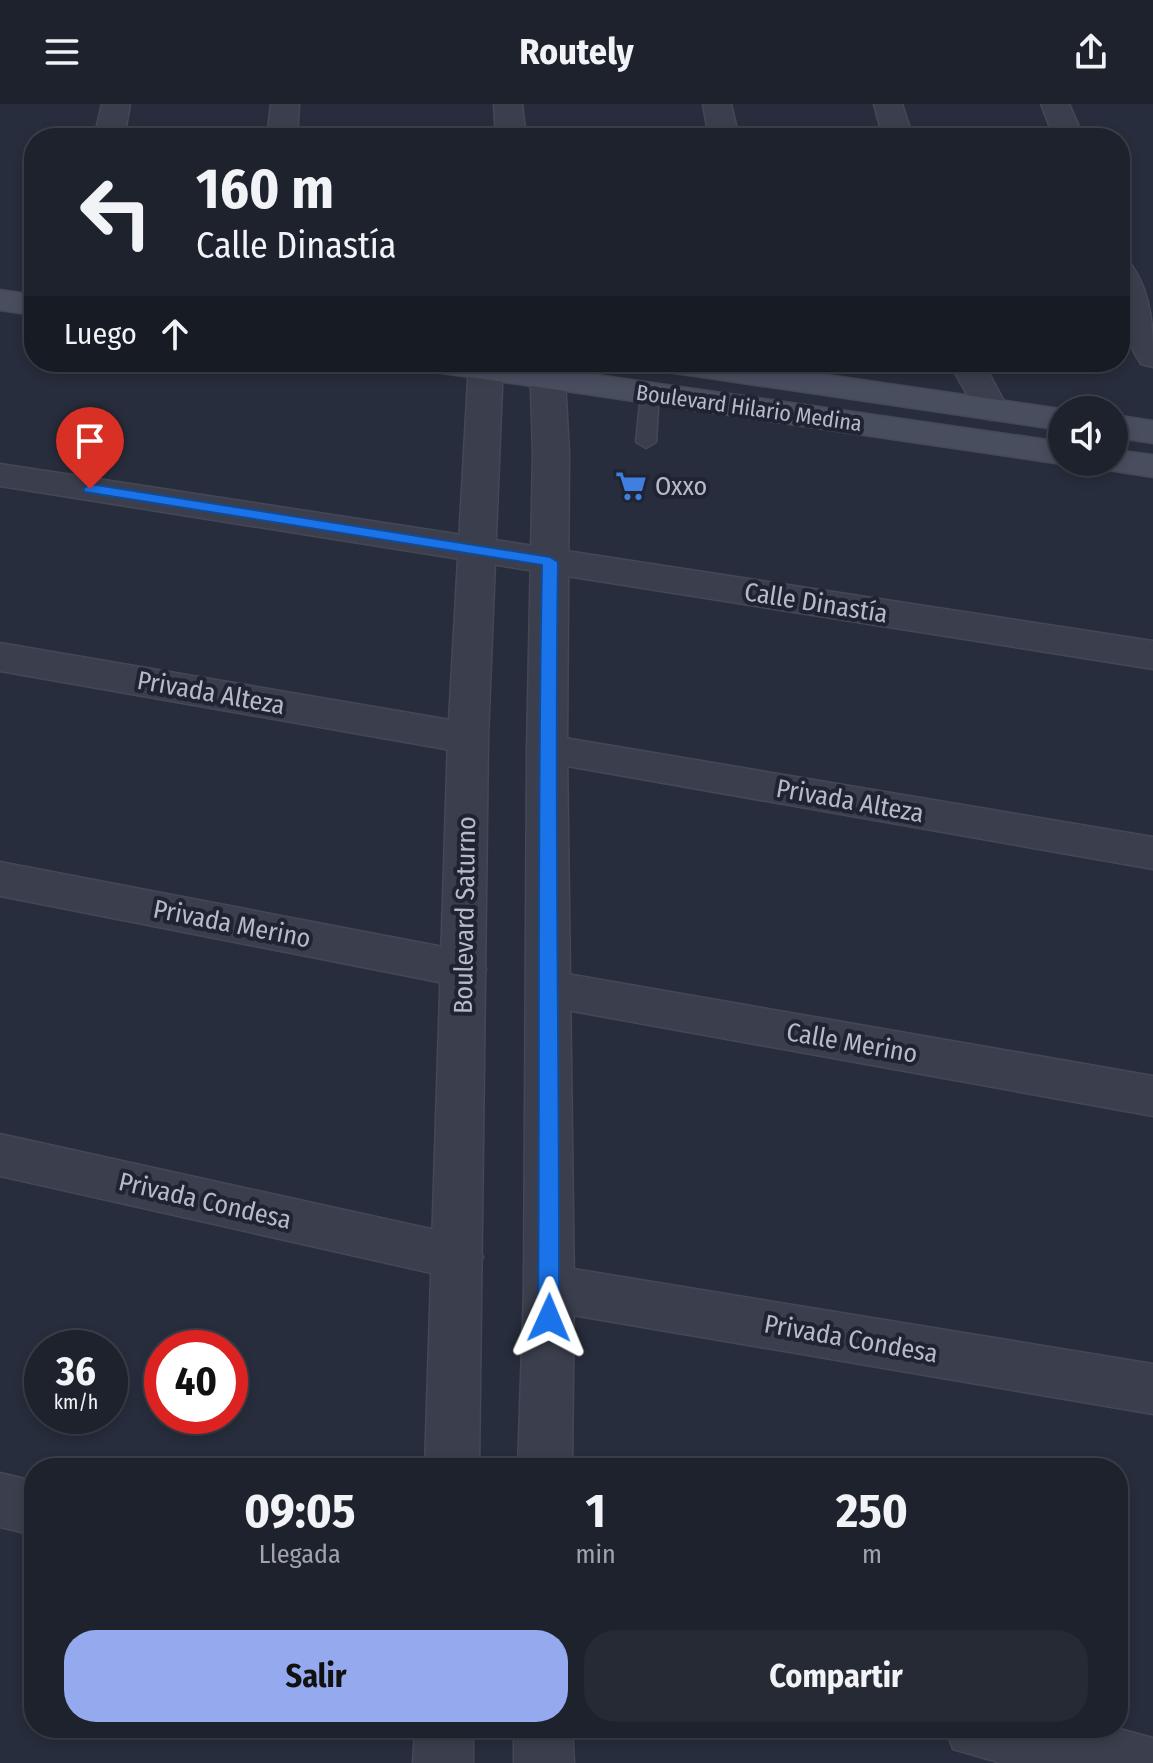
<!DOCTYPE html>
<html lang="es">
<meta charset="utf-8">
<style>
body{margin:0;font-family:"Fira Sans Condensed",sans-serif;background:#252a35;color:#f1f3f6;height:100vh;display:flex;flex-direction:column;font-size:30px;white-space:nowrap}
*{box-sizing:border-box;margin:0}
p{font-size:26px;color:#a0a4aa}
.icon{flex:none;width:44px;height:44px;fill:none;stroke:currentColor;stroke-width:2;stroke-linecap:round;stroke-linejoin:round}
.map{position:relative;flex:1;overflow:hidden}
.drawer{position:absolute;left:24px;top:1354px;width:1104px;height:280px;display:flex;flex-direction:column;background:#1d222d;border-radius:32px;box-shadow:0 4px 12px #0003,0 0 0 2px #3b3f49}
.drawer>*{flex:none}
.hud{position:absolute;left:24px;top:24px;width:1106px;height:244px;border-radius:32px;box-shadow:0 4px 12px #0003,0 0 0 2px #3b3f49;background:#1d222d;color:#f1f3f6;overflow:hidden}
.controls{position:absolute;left:1048px;top:292px;display:grid;gap:16px}
.controls a{display:grid;place-items:center;width:80px;height:80px;border-radius:50%;background:#1d222d;box-shadow:0 4px 12px #0003,0 0 0 2px #3b3f49;font-size:40px}
.speed{position:absolute;left:24px;top:1226px;display:flex;gap:16px;font-size:40px;font-weight:700;text-align:center}
.speed>*{display:grid;place-content:center;width:104px;height:104px;border-radius:50%;background:#1d222d;box-shadow:0 4px 12px #0003,0 0 0 2px #3b3f49;line-height:1}
.speed small{font-size:20px;font-weight:400}
.speed .limit{border:12px solid #d22;background:#fff;color:#111}
.pin{position:absolute;display:grid;place-items:center;width:68px;height:68px;color:#fff;margin:-82px -34px;border-radius:50% 50% 50% 0;rotate:-45deg;box-shadow:0 0 8px #0007}
.pin .icon{rotate:45deg}
.me{position:absolute;width:88px;margin:-44px;rotate:1deg;stroke-linejoin:round;filter:drop-shadow(0 0 6px #0008)}
.turn{display:flex;align-items:center;gap:28px;height:168px;padding:0 40px;font-size:36px}
.turn .icon{width:104px;height:104px;stroke-width:2.5}
.turn b{display:block;font-size:56px;line-height:68px}
.then{display:flex;align-items:center;height:76px;padding:0 40px;background:#0003;gap:16px;font-size:30px}
.eta{display:flex;justify-content:space-evenly;align-items:center;height:136px;text-align:center}
.eta b{font-size:48px;font-weight:700;line-height:56px}
.button{display:flex;gap:16px;margin-top:auto;padding:16px 40px}
.button a{flex:1;height:92px;border-radius:32px;background:#95a9ee;color:#111;font-size:32px;font-weight:700;line-height:92px;text-align:center}
.button a+a{background:#252a35;color:#f1f3f6}
header{display:flex;justify-content:space-between;align-items:center;height:104px;padding:0 40px;background:#1d222d;font-size:36px;font-weight:700}
.map>svg:first-child{display:block}
</style>
<header><svg class="icon" aria-label="menu" viewBox="0 0 24 24"><path d="M4 6h16M4 12h16M4 18h16"/></svg>Routely<svg class="icon" aria-label="share" viewBox="0 0 24 24"><path d="M12 15V3M7 8l5-5 5 5M5 13v7h14v-7"/></svg></header>
<div class="map">
<svg width="1153" height="1659" viewBox="0 0 1153 1659">
<rect width="100%" height="100%" fill="#272d3c"/>
<g fill="none" stroke-linecap="round" stroke-linejoin="round">
<defs>
<polygon id="service" points="650,284 659,290 656,338 646,344 636,338 641,290"/>
<g id="minor">
<polygon points="102,0 130,0 124,34 94,34"/>
<polygon points="271,0 299,0 297,34 267,34"/>
<polygon points="703,0 731,0 739,34 709,34"/>
<polygon points="874,0 902,0 913,34 883,34"/>
<polygon points="1041,0 1069,0 1084,34 1054,34"/>
<path d="M1120,157L1131,160C1153,192 1153,226 1153,263L1141,260C1120,229 1120,194 1120,157Z"/>
<polygon points="949,258 983,258 1008,305 1003,312 991,316 979,312"/>
<polygon points="0,360 1153,537 1153,565 0,382"/>
<polygon points="0,539 468,619 482,624 488,634 482,644 468,649 0,567"/>
<polygon points="547,631 1153,733 1153,765 533,656 527,646 533,636"/>
<polygon points="0,758 464,847 480,852 486,865 480,878 464,883 0,792"/>
<polygon points="550,867 1153,972 1153,1012 550,903 534,898 527,885 534,872"/>
<polygon points="0,1030 458,1131 476,1137 483,1153 476,1169 458,1175 0,1072"/>
<polygon points="549,1161 1153,1260 1153,1310 549,1207 531,1200 524,1184 531,1168"/>
<polygon points="0,1369 34,1377 34,1431 0,1423"/>
<polygon points="945,1624 1116,1624 1153,1634 1153,1659 1001,1659 953,1645"/>
</g>
<g id="tertiary">
<polygon points="494,0 522,0 526,34 496,34"/>
<polygon points="469,258 503,258 488,634 479,1364 425,1364 448,634"/>
<polygon points="530,258 564,258 569,348 567,646 574,1184 572,1364 518,1364 524,1184 527,646 533,348"/>
<polygon points="415,1624 473,1624 473,1659 413,1659"/>
<polygon points="514,1624 572,1624 574,1659 514,1659"/>
</g>
<g id="secondary">
<polygon points="0,186 34,191 34,211 0,206"/>
<polygon points="419,258 506,258 1062,338 1062,358 1070,358 1062,360 436,268 424,265"/>
<polygon points="651,258 738,258 1068,306 1062,306 1062,326 668,268 656,265"/>
<polygon points="1114,311 1153,317 1153,339 1114,333"/>
<polygon points="1114,346 1153,351 1153,373 1102,365 1097,358 1114,358"/>
</g>
</defs>
<use href="#service" stroke="#444856" stroke-width="3"/>
<use href="#minor" stroke="#444856" stroke-width="3"/>
<use href="#tertiary" stroke="#444856" stroke-width="3"/>
<use href="#secondary" stroke="#444856" stroke-width="3"/>
<use href="#service" fill="#3b3f4d" fill-rule="evenodd"/>
<use href="#minor" fill="#3b3f4d" fill-rule="evenodd"/>
<use href="#tertiary" fill="#3b3f4d" fill-rule="evenodd"/>
<use href="#secondary" fill="#494e5f" fill-rule="evenodd"/>
</g>
<path fill="#1a73e8" stroke="#114b97" stroke-width="2" d="M90,380L550,453L558,458C554,710 560,962 559,1214L556,1221L549,1223L541,1221L538,1214C540,963 537,712 542,461L85,388L83,385Z"/>
<defs>
<symbol id="supermarket-bare" viewBox="-9 -9 18 18"><path d="M-6-5.5h2.5l.6 2H6L4.5 2H-2.5L-4.4-4H-6ZM-1.5 3.2a1.3 1.3 0 1 0 .1 0ZM3 3.2a1.3 1.3 0 1 0 .1 0Z" fill="#3f7fe0" stroke="#202432" stroke-width="2.5" paint-order="stroke"/></symbol>
</defs>
<g fill-rule="evenodd">
<use href="#supermarket-bare" x="609" y="360" width="44" height="44"/>
</g>
<g text-anchor="middle" dominant-baseline="central" stroke-width="8" stroke-linejoin="round" paint-order="stroke">
<g font-size="22" fill="#b7bac8" stroke="#202432">
<text transform="translate(749 304) rotate(8)">Boulevard Hilario Medina</text>
</g>
<g font-size="26" fill="#b7bac8" stroke="#202432" text-anchor="start">
<text x="655" y="382">Oxxo</text>
</g>
<g font-size="26" fill="#b7bac8" stroke="#202432">
<text transform="translate(816 499) rotate(9)">Calle Dinastía</text>
<text transform="translate(211 589) rotate(10)">Privada Alteza</text>
<text transform="translate(850 697) rotate(10)">Privada Alteza</text>
<text transform="translate(465 811) rotate(-89)">Boulevard Saturno</text>
<text transform="translate(232 820) rotate(11)">Privada Merino</text>
<text transform="translate(852 939) rotate(10)">Calle Merino</text>
<text transform="translate(205 1097) rotate(13)">Privada Condesa</text>
<text transform="translate(851 1235) rotate(10)">Privada Condesa</text>
</g>
</g>
</svg>
<div class="controls">
<a><svg class="icon" aria-label="sound" viewBox="0 0 24 24"><path d="M4 9h4l5-4v14l-5-4H4zM17 9q2 3 0 6"/></svg></a>
</div>
<div class="speed"><div>36<small>km/h</small></div><div class="limit">40</div></div>
<div class="pin" style="left:90px;top:385px;background:#d93025"><svg class="icon" aria-label="arrive" viewBox="0 0 24 24"><path d="M6 21V4h12l-3 4 3 4H6"/></svg></div>
<svg class="me" style="left:549px;top:1214px" viewBox="-20 -20 40 40"><path d="M0-17L14 15 0 8-14 15z" fill="#1a73e8" stroke="#fff" stroke-width="4"/></svg>
<div class="hud">
<div class="turn"><svg class="icon" aria-label="left" viewBox="0 0 24 24"><path d="M17 20v-9H6M10 6l-5 5 5 5"/></svg><div><b>160 m</b>Calle Dinastía</div></div>
<div class="then">Luego<svg class="icon" aria-label="ahead" viewBox="0 0 24 24"><path d="M12 20V5M6 11l6-6 6 6"/></svg></div>
</div>
<section class="drawer">
<div class="eta">
<div><b>09:05</b><p>Llegada</p></div>
<div><b>1</b><p>min</p></div>
<div><b>250</b><p>m</p></div>
</div>
<div class="button"><a>Salir</a><a>Compartir</a></div>
</section>
</div>
